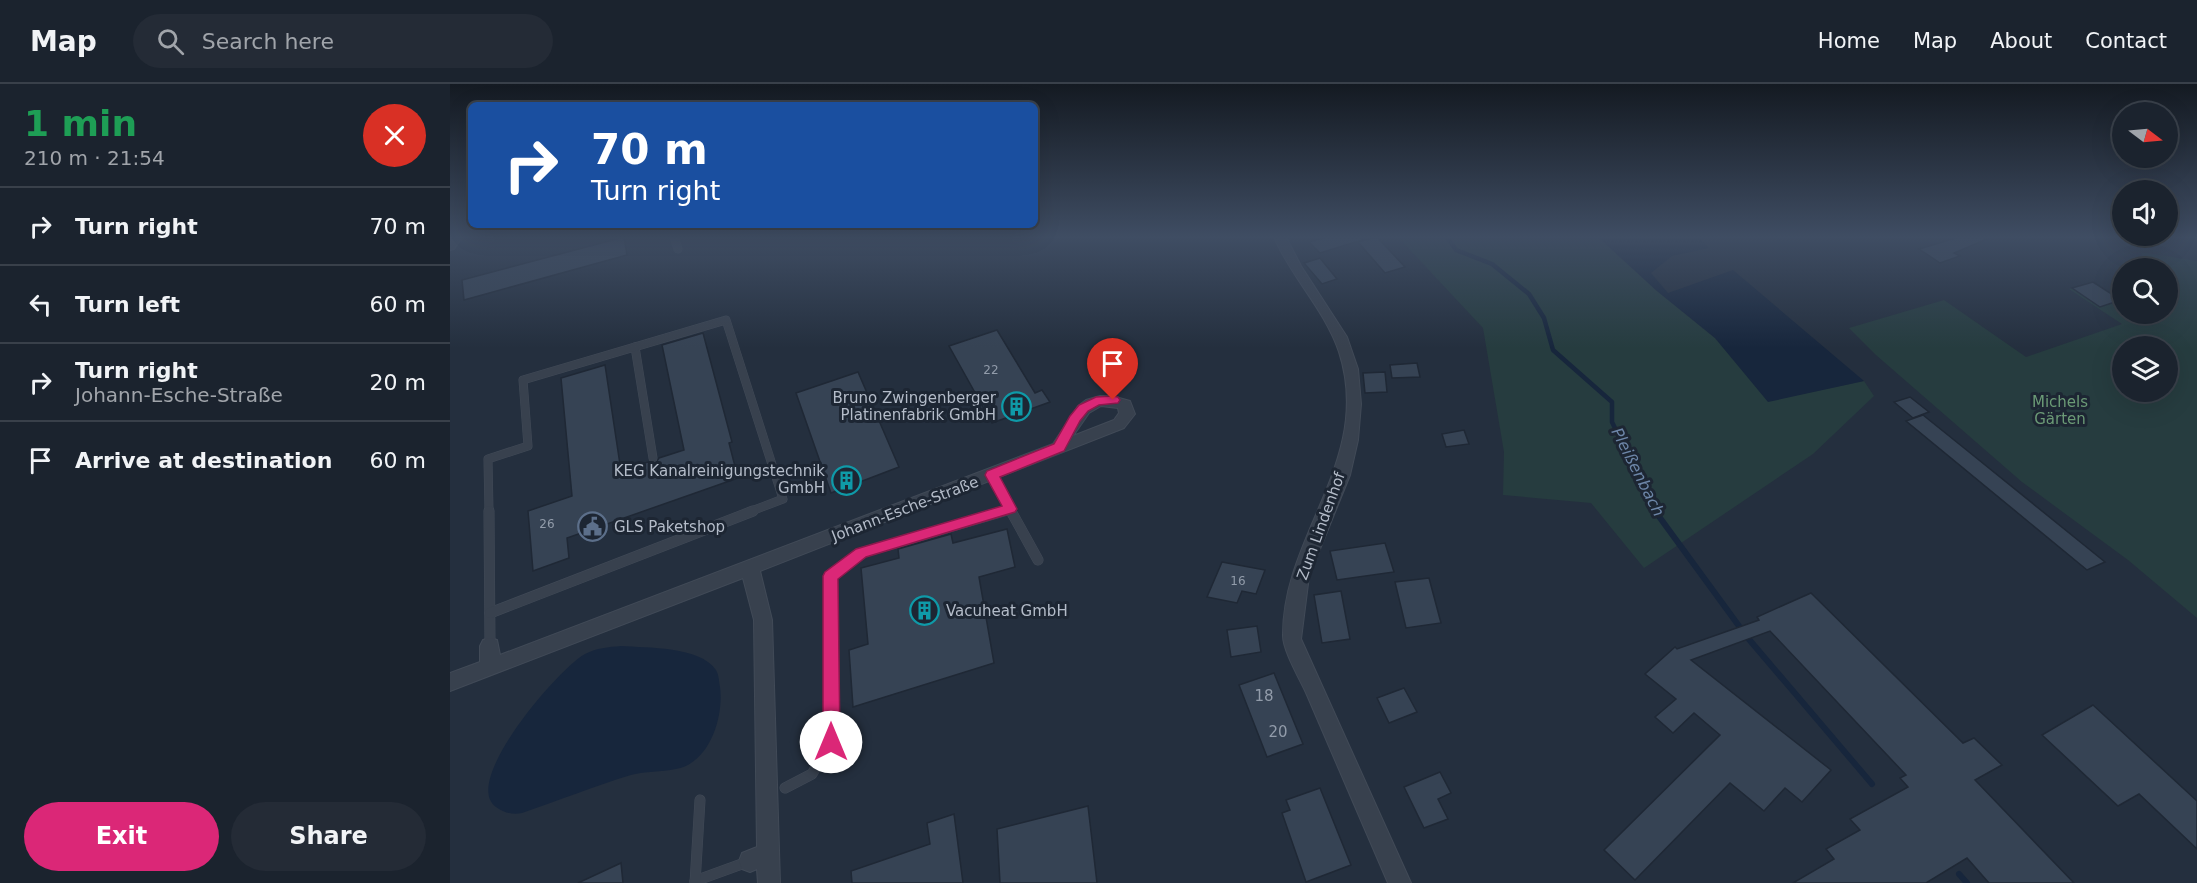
<!DOCTYPE html>
<meta charset="utf-8">
<style>
body{margin:0;font-family:"DejaVu Sans",sans-serif;background:#242b36;color:#f1f3f6;height:100vh;display:flex;flex-direction:column;font-size:22px;white-space:nowrap}
*{box-sizing:border-box;margin:0}
p{font-size:20px;color:#a0a4aa}
.icon{flex:none;width:33px;height:33px;fill:none;stroke:currentColor;stroke-width:2;stroke-linecap:round;stroke-linejoin:round}
.map{position:relative;flex:1;overflow:hidden}
.side{display:flex;flex-direction:column;background:#1b232e;width:450px}
.side>*{flex:none}
.hud{position:absolute;left:18px;top:18px;width:570px;height:126px;border-radius:9px;box-shadow:0 6px 24px #0002,0 0 0 2px #39404a;background:#1a4fa0;color:#fff;overflow:hidden}
.needle{width:39px;rotate:106deg}
.tools{position:absolute;left:1662px;top:18px;display:grid;gap:12px}
.tools a{display:grid;place-items:center;width:66px;height:66px;border-radius:50%;background:#1b232e;box-shadow:0 6px 24px #0002,0 0 0 2px #39404a;font-size:30px}
.pin{position:absolute;display:grid;place-items:center;width:51px;height:51px;color:#fff;margin:-62px -26px;border-radius:50% 50% 50% 0;rotate:-45deg;box-shadow:0 0 6px #0007}
.pin .icon{rotate:45deg}
.me{position:absolute;width:66px;margin:-33px;rotate:0deg;stroke-linejoin:round;filter:drop-shadow(0 0 4px #0008)}
.turn{display:flex;align-items:center;gap:21px;height:126px;padding:0 24px;font-size:27px}
.turn .icon{width:78px;height:78px;stroke-width:2.5}
.turn b{display:block;font-size:42px;line-height:51px}
.round{display:grid;place-items:center;flex:none;width:63px;height:63px;border-radius:32px;background:#242b36}
.head{display:flex;align-items:center;justify-content:space-between;height:102px;padding:0 24px}
h1{font-size:36px;font-weight:700;line-height:45px;color:#1e9e55}
.primary-button{display:flex;gap:12px;margin-top:auto;padding:12px 24px}
.primary-button a{flex:1;height:69px;border-radius:36px;background:#db2777;color:#fff;font-size:24px;font-weight:700;line-height:69px;text-align:center}
.primary-button a+a{background:#242b36;color:#f1f3f6}
ul{padding:0;list-style:none}
li{display:flex;align-items:center;gap:18px;height:78px;padding:0 24px;border-top:2px solid #39404a}
li div{flex:1}
li b{display:block;font-size:22px}
li em{font-style:normal}
header{display:flex;align-items:center;gap:36px;box-sizing:border-box;height:84px;padding:0 30px;background:#1b232e;border-bottom:2px solid #39404a}
header strong{font-size:28px}
nav{display:flex;gap:33px;margin-inline-start:auto;font-size:21px}
.search{width:420px;height:54px;background:#242b36;display:flex;align-items:center;gap:15px;box-sizing:border-box;padding:0 21px;border-radius:33px;color:#a0a4aa;font-size:22px}
main{display:flex;flex:1;min-height:0}
.map>svg:first-child{display:block}
</style>
<header>
<strong>Map</strong>
<div class="search"><svg class="icon" aria-label="search" viewBox="0 0 24 24"><circle cx="10" cy="10" r="6"/><path d="M15 15l6 6"/></svg>Search here</div>
<nav><a>Home</a><a>Map</a><a>About</a><a>Contact</a></nav>
</header>
<main>
<section class="side">
<div class="head"><div><h1>1 min</h1><p>210 m · 21:54</p></div><a class="round" style="background:#d93025;color:#fff"><svg class="icon" aria-label="close" viewBox="0 0 24 24"><path d="M6 6l12 12M18 6L6 18"/></svg></a></div>
<ul>
<li><svg class="icon" aria-label="right" viewBox="0 0 24 24"><path d="M7 20v-9h11M14 6l5 5-5 5"/></svg><div><b>Turn right</b></div><em>70 m</em></li>
<li><svg class="icon" aria-label="left" viewBox="0 0 24 24"><path d="M17 20v-9H6M10 6l-5 5 5 5"/></svg><div><b>Turn left</b></div><em>60 m</em></li>
<li><svg class="icon" aria-label="right" viewBox="0 0 24 24"><path d="M7 20v-9h11M14 6l5 5-5 5"/></svg><div><b>Turn right</b><p>Johann-Esche-Straße</p></div><em>20 m</em></li>
<li><svg class="icon" aria-label="arrive" viewBox="0 0 24 24"><path d="M6 21V4h12l-3 4 3 4H6"/></svg><div><b>Arrive at destination</b></div><em>60 m</em></li>
</ul>
<div class="primary-button"><a>Exit</a><a>Share</a></div>
</section>
<div class="map">
<svg width="1747" height="799" viewBox="0 0 1747 799">
<rect width="100%" height="100%" fill="#242f3e"/>
<g fill="#263c3f" fill-rule="evenodd">
<polygon points="948,153 1148,153 1207,207 1265,254 1318,317 1414,297 1424,312 1363,370 1194,484 1141,419 1053,411 1054,368 1033,244"/>
<path d="M1691,168L1747,177V534L1678,476L1572,398L1426,271L1399,244L1494,216L1576,273L1672,240L1619,205L1643,198L1672,217V230H1718V184H1698ZM1672,262H1718V308H1672Z"/>
</g>
<g fill="#17263c">
<polygon points="1148,153 1249,153 1259,164 1222,172 1201,189 1218,209 1283,186 1414,297 1318,318 1265,254 1207,207"/>
<path d="M171,562C197,564 250,562 266,586C269,591 269,598 270,603C274,632 260,679 226,685C211,688 196,687 181,691C144,702 108,717 72,729C63,731 54,729 46,723C10,698 110,583 135,570C147,564 158,563 171,562Z"/>
</g>
<g fill="none" stroke-linecap="round" stroke-linejoin="round">
<polyline stroke="#17263c" stroke-width="4.5" points="997,153 1006,166 1042,180 1079,210 1094,234 1103,266 1162,318 1162,338 1206,428"/>
<g stroke="#17263c" stroke-width="6">
<polyline points="1205,427 1297,553 1422,700"/>
<polyline points="1509,790 1517,799"/>
</g>
</g>
<g fill="#364354" stroke="#1f2835" stroke-width="1.5">
<polygon points="174,153 177,171 14,216 12,196"/>
<polygon points="877,153 912,153 912,156 870,169 859,158"/>
<polygon points="927,153 955,183 935,189 908,158"/>
<polygon points="1509,153 1536,153 1537,155 1504,169 1510,172 1490,179 1469,165"/>
<polygon points="870,174 887,195 872,200 854,179"/>
<polygon points="1643,198 1671,216 1650,223 1622,204"/>
<polygon points="547,246 585,309 592,306 600,318 542,339 499,262"/>
<polygon points="253,249 282,358 279,359 288,394 117,454 119,474 83,487 78,427 122,412 111,294 155,281 171,387 198,378 205,380 209,374 234,366 212,261"/>
<polygon points="967,279 970,293 942,294 940,281"/>
<polygon points="408,288 449,383 381,409 346,309"/>
<polygon points="935,288 937,308 915,309 913,289"/>
<polygon points="1460,313 1479,328 1463,334 1444,318"/>
<polygon points="1473,331 1519,368 1655,478 1637,486 1456,337"/>
<polygon points="1014,346 1019,360 996,363 992,350"/>
<polygon points="557,445 565,483 529,493 544,579 403,623 399,566 418,560 411,484 449,474 448,465 501,450 503,459"/>
<polygon points="935,459 944,488 887,496 880,467"/>
<polygon points="772,478 815,486 806,510 792,507 787,519 757,513"/>
<polygon points="979,494 991,539 956,544 945,498"/>
<polygon points="891,507 900,555 872,559 864,511"/>
<polygon points="1361,509 1513,659 1524,654 1552,681 1525,696 1624,799 1539,799 1517,774 1476,799 1343,799 1384,775 1376,765 1410,746 1400,735 1458,703 1450,694 1456,691 1320,547 1241,576 1381,686 1352,718 1335,704 1314,727 1280,699 1185,796 1154,766 1270,651 1244,629 1223,649 1205,633 1226,615 1195,590 1225,563 1227,565 1309,536 1307,533"/>
<polygon points="807,542 811,568 781,573 777,546"/>
<polygon points="824,589 853,660 817,673 789,601"/>
<polygon points="954,604 967,628 939,639 927,614"/>
<polygon points="1643,621 1747,717 1747,765 1689,710 1668,722 1592,651"/>
<polygon points="990,688 1001,709 988,715 998,735 974,744 954,703"/>
<polygon points="870,704 901,781 856,798 832,729 840,726 836,716"/>
<polygon points="638,722 647,799 550,799 547,745"/>
<polygon points="504,730 513,799 402,799 401,787 480,760 477,739"/>
<polygon points="171,779 173,799 128,799"/>
</g>
<g fill="none" stroke-linecap="round" stroke-linejoin="round">
<defs>
<g id="service-far1">
<polyline points="224,153 228,165"/>
<polyline points="185,263 203,374"/>
<polyline points="545,398 560,425 549,428"/>
<polyline points="560,425 562,428"/>
<polyline points="39,428 38,375 78,362 73,296 276,236 333,415 299,428"/>
</g>
<g id="service">
<polyline points="39,427 40,562"/>
<polyline points="561,427 588,476"/>
<polyline points="40,529 303,427"/>
<polyline points="335,704 362,690 381,658 380,492 411,469 554,427"/>
<polyline points="245,797 300,777"/>
<polyline points="245,799 250,716"/>
</g>
<g id="minor">
<polygon points="0,153 12,153 4,165 0,166"/>
<path d="M824,153H836L851,182L897,253L908,285L911,320L908,356L900,391L859,492L851,555L961,799H938C911,736 884,674 857,611C851,597 833,567 833,552C832,450 924,376 889,268C875,226 841,193 824,153Z"/>
<path d="M650,312H662L680,317L685,330L674,344L310,487L322,536L330,799H308L307,785L300,788L292,785L289,777L292,769L307,763L304,536L293,494L0,607V589L30,578V562L33,556L40,554L47,556L50,571L603,360L628,322L636,316ZM651,322L668,324L669,329L664,336L623,352L639,329Z"/>
</g>
</defs>
<use href="#service-far1" stroke="#414a57" stroke-width="9"/>
<use href="#service" stroke="#414a57" stroke-width="11"/>
<use href="#minor" stroke="#414a57" stroke-width="2"/>
<use href="#service-far1" stroke="#38414e" stroke-width="8"/>
<use href="#service" stroke="#38414e" stroke-width="10"/>
<use href="#minor" fill="#38414e" fill-rule="evenodd"/>
</g>
<linearGradient id="sky" x2="0" y2="1"><stop stop-color="#141a22"/><stop offset="0.58" stop-color="#3f4d63"/><stop offset="1" stop-color="#3f4d63" stop-opacity="0"/></linearGradient>
<rect width="1747" height="264" fill="url(#sky)"/>
<polygon fill="#db2777" stroke="#8e194d" stroke-width="1.5" points="663,312 668,313 670,316 668,319 649,321 638,327 630,337 614,367 550,393 567,425 565,428 416,473 388,495 390,658 387,664 381,666 375,664 373,658 373,492 375,488 406,465 552,422 535,391 537,387 604,360 620,332 629,321 646,313"/>
<defs>
<symbol id="building-ring" viewBox="-11 -11 22 22"><circle r="9.5" fill="#1d2633" stroke="#0f9aa8" stroke-width="1.5"/><path d="M-4-6H4V6H1V3H-1V6H-4ZM-2.5-4.3h1.7v1.8h-1.7ZM.8-4.3h1.7v1.8H.8ZM-2.5-1h1.7V.8h-1.7ZM.8-1h1.7V.8H.8Z" fill="#0f9aa8"/></symbol>
<symbol id="civic-ring" viewBox="-11 -11 22 22"><circle r="9.5" fill="#1d2633" stroke="#5c6f8a" stroke-width="1.5"/><path d="M-.6-6.5H3V-4.5H.6V-3L4-1V1h2V6H-6V1h2V-1L-.6-3ZM-1.2 2.5V6h2.4V2.5Z" fill="#5c6f8a"/></symbol>
</defs>
<g fill-rule="evenodd">
<use href="#building-ring" x="550" y="306" width="33" height="33"/>
<use href="#building-ring" x="380" y="380" width="33" height="33"/>
<use href="#civic-ring" x="126" y="426" width="33" height="33"/>
<use href="#building-ring" x="458" y="510" width="33" height="33"/>
</g>
<g text-anchor="middle" dominant-baseline="central" stroke-width="6" stroke-linejoin="round" paint-order="stroke">
<g font-size="12" fill="#929caa">
<text x="541" y="286">22</text>
<text x="97" y="440">26</text>
<text x="788" y="497">16</text>
</g>
<g font-size="15" fill="#b4bcc9" stroke="#1d2633" text-anchor="end">
<text x="546" y="314">Bruno Zwingenberger<tspan x="546" dy="17">Platinenfabrik GmbH</tspan></text>
<text x="375" y="387">KEG Kanalreinigungstechnik<tspan x="375" dy="17">GmbH</tspan></text>
<text x="164" y="443" text-anchor="start">GLS Paketshop</text>
<text x="496" y="527" text-anchor="start">Vacuheat GmbH</text>
</g>
<g font-size="15" fill="#6b9a76" stroke="#1d2633">
<text x="1610" y="318">Michels<tspan x="1610" dy="17">Gärten</tspan></text>
</g>
<g font-size="15" fill="#b4bcc9" stroke="#1d2633">
<text transform="translate(455 425) rotate(-21)">Johann-Esche-Straße</text>
<text transform="translate(871 442) rotate(-70)">Zum Lindenhof</text>
</g>
<g font-size="15" fill="#929caa">
<text x="814" y="612">18</text>
<text x="828" y="648">20</text>
</g>
<g font-size="16" font-style="italic" fill="#6d86a8" stroke="#1d2633">
<text transform="translate(1188 388) rotate(63)">Pleißenbach</text>
</g>
</g>
</svg>
<div class="tools">
<a><svg class="needle" viewBox="-14 -14 28 28"><path d="M0-13l5 13h-10z" fill="#e53935"/><path d="M0 13l5-13h-10z" fill="#a0a4aa"/></svg></a>
<a><svg class="icon" aria-label="sound" viewBox="0 0 24 24"><path d="M4 9h4l5-4v14l-5-4H4zM17 9q2 3 0 6"/></svg></a>
<a><svg class="icon" aria-label="search" viewBox="0 0 24 24"><circle cx="10" cy="10" r="6"/><path d="M15 15l6 6"/></svg></a>
<a><svg class="icon" aria-label="layers" viewBox="0 0 24 24"><path d="M12 4l9 5-9 5-9-5zM3 14l9 5 9-5"/></svg></a>
</div>
<div class="pin" style="left:663px;top:316px;background:#d93025"><svg class="icon" aria-label="arrive" viewBox="0 0 24 24"><path d="M6 21V4h12l-3 4 3 4H6"/></svg></div>
<svg class="me" style="left:381px;top:658px" viewBox="-20 -20 40 40"><circle r="19" fill="#fff"/><path d="M0-13L10 11 0 6-10 11z" fill="#db2777"/></svg>
<div class="hud">
<div class="turn"><svg class="icon" aria-label="right" viewBox="0 0 24 24"><path d="M7 20v-9h11M14 6l5 5-5 5"/></svg><div><b>70 m</b>Turn right</div></div>
</div>
</div>
</main>
